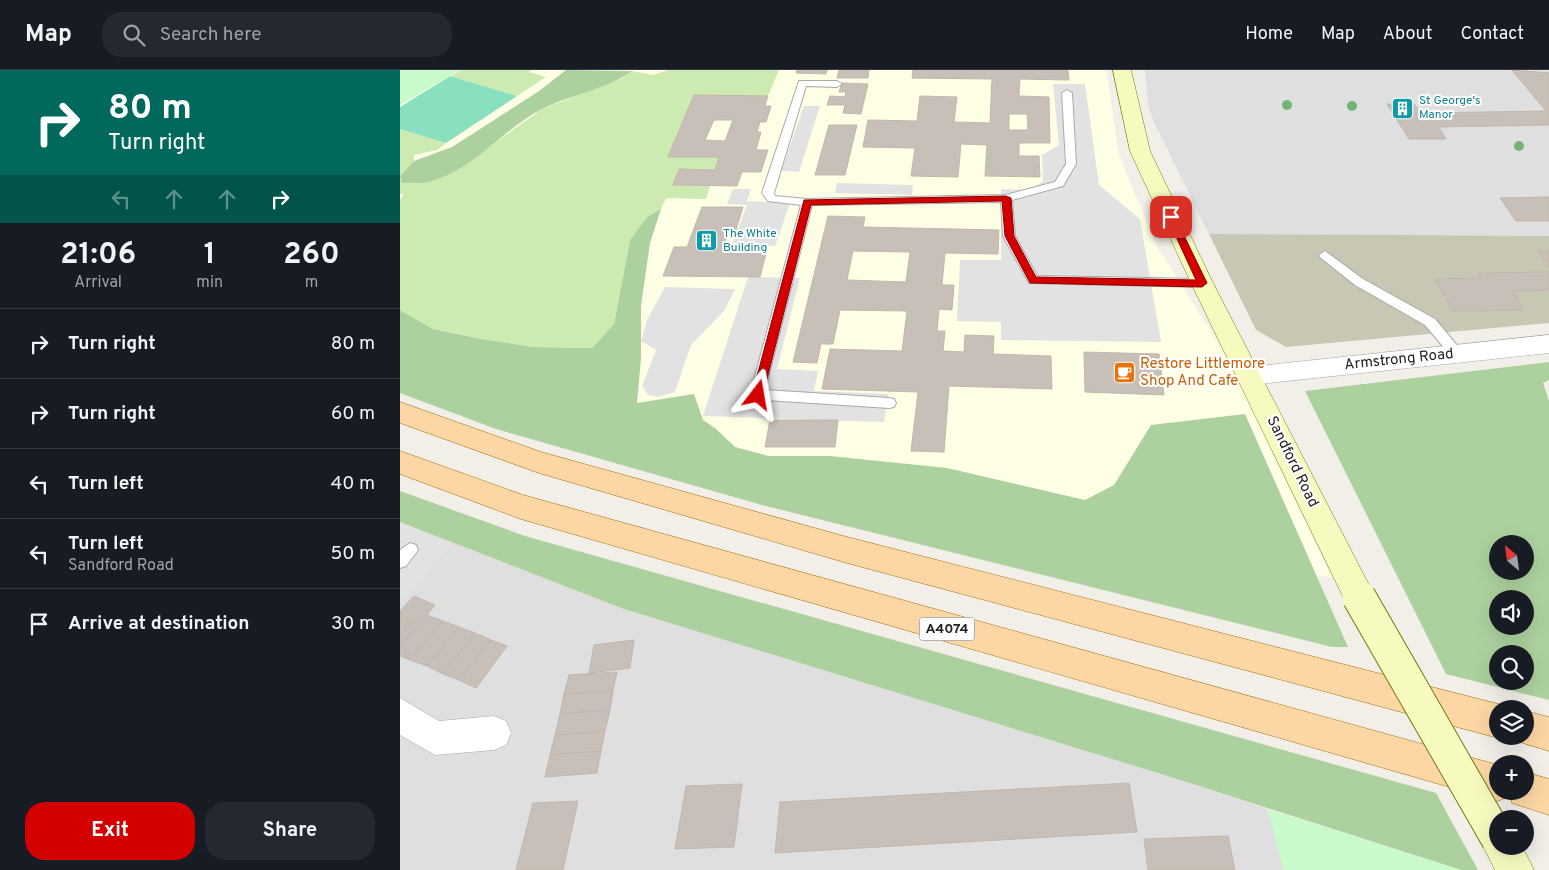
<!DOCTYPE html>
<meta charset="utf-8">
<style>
body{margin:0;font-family:Overpass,sans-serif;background:#242831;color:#f1f3f6;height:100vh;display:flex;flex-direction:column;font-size:19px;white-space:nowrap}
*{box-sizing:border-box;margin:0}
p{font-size:16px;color:#9ea1a6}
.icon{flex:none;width:28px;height:28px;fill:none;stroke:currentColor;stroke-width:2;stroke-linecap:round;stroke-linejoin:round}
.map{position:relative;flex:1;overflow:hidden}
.side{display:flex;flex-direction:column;background:#171b24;width:400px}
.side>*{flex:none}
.guide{background:#00695c;color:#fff;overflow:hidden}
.needle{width:32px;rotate:331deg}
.buttons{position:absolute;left:1089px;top:465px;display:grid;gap:10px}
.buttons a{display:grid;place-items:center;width:45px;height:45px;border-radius:50%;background:#171b24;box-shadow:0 5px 20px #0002;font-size:25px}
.pin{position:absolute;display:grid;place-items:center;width:42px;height:42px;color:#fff;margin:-21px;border-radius:10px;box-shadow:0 2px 8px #0006}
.me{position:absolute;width:55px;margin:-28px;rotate:14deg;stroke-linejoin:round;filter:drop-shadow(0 0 4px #0008)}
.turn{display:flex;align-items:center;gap:18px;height:105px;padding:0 25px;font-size:22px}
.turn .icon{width:65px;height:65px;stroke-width:2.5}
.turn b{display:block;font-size:35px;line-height:42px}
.lanes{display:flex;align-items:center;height:48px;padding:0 25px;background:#0003;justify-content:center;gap:25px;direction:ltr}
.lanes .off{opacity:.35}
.eta{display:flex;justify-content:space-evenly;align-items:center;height:85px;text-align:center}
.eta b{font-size:30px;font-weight:700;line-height:35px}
.cta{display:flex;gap:10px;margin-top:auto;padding:10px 25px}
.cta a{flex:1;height:58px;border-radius:20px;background:#d40000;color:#fff;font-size:20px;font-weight:700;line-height:58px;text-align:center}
.cta a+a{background:#242831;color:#f1f3f6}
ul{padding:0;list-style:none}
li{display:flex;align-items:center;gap:15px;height:70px;padding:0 25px;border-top:1px solid #363941}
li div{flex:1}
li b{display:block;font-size:19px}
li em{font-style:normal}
header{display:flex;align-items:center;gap:30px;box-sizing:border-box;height:70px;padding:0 25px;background:#171b24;border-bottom:1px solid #363941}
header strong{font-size:24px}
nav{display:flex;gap:28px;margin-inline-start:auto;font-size:18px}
.search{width:350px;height:45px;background:#242831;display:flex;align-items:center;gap:12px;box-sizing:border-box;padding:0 18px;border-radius:20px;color:#9ea1a6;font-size:19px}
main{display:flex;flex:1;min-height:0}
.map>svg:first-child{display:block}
</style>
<header>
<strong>Map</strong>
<div class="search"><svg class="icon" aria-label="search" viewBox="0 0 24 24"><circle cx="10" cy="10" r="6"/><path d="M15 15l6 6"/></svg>Search here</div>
<nav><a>Home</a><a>Map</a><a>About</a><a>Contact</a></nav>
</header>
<main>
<section class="side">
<div class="guide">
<div class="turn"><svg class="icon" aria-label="right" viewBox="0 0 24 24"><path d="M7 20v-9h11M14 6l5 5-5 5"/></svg><div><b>80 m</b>Turn right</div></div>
<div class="lanes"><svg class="icon off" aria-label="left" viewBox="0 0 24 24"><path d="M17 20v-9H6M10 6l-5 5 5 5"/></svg><svg class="icon off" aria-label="ahead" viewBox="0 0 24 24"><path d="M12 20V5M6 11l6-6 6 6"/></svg><svg class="icon off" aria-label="ahead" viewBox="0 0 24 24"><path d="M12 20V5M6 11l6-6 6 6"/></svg><svg class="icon" aria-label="right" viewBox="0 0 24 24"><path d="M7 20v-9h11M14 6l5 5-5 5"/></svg></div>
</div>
<div class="eta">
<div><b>21:06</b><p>Arrival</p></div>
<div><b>1</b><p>min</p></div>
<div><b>260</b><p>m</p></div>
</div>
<ul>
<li><svg class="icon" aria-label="right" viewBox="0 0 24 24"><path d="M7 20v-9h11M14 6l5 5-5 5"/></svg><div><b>Turn right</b></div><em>80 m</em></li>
<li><svg class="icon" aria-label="right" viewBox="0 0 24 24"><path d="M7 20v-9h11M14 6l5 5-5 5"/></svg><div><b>Turn right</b></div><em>60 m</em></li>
<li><svg class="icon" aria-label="left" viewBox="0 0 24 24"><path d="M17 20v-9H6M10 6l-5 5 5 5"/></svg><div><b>Turn left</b></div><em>40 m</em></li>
<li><svg class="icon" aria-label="left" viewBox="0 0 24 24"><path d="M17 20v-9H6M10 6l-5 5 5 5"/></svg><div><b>Turn left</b><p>Sandford Road</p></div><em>50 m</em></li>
<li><svg class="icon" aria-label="arrive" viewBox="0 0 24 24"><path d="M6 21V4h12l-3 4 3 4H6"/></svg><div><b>Arrive at destination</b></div><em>30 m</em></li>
</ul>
<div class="cta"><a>Exit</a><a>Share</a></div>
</section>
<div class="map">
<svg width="1149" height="800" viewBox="0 0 1149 800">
<rect width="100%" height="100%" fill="#f2efe9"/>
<g fill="#e0dfdf">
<polygon points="745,0 1149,0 1149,166 809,164 754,52 748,35"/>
<polygon points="0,452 221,538 774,708 868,739 883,800 0,800"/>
</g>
<polygon fill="#ffffe5" points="59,0 706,0 719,85 756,175 828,288 932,508 402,405 0,277 0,35"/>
<polygon fill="#c7c7b4" points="809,164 1149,166 1149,253 886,277 856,260"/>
<g fill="#cdebb0">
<polygon points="61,0 131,0 129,2 146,7 117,26 50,6"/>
<polygon points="268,0 379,0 368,26 294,26 269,87 319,87 315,100 279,99 273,115 310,116 306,129 266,128 261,139 247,147 230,170 214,254 192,278 133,277 76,268 33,259 0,240 0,130 4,124 0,124 0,59 46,73 37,80 14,85 14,91 0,106 81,83 142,39 222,8 232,1 253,5"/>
</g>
<g fill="#add19e" fill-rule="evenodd">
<path d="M166,0L232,1C205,20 173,24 144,38C103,58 74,101 28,112C20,114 10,112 2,113L0,106L14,91L52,77L139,21Z"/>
<polygon points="261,139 250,173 241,236 241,288 237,333 294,324 303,350 315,358 335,377 369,386 430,386 547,398 685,430 714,415 751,355 845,344 948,577 932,577 362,435 96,359 0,323 0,240 33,259 76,268 133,277 192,278 214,254 230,170 247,147"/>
<path d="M1149,292V310L1143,313L1149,331V630L1046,604L905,321ZM1098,474H1125V501H1098ZM1098,529H1125V556H1098ZM1098,584H1125V611H1098Z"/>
<polygon points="0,421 125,466 1036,723 1078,800 1061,800 774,708 221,538 0,452"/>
</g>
<g fill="#c8facc">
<polygon points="0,0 59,0 0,35"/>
<polygon points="868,739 1061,800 883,800"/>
</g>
<polygon fill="#88e0be" points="50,6 117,26 46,73 0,59 0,37"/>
<g fill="#e2e2e2">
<polygon points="653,14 685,14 699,115 740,149 761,272 601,270 601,252 557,251 560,190 601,190 601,119 630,120 643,111 642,85 659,75"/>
<polygon points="404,36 420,36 399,102 381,101"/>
<polygon points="437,113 513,115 512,125 435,123"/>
<polygon points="333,119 351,119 347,131 390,133 375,176 332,174 347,135 327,134"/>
<polygon points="348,207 400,208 377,299 418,301 414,321 488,324 484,352 303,346"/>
<polygon points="265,217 335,219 324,241 291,275 275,322 259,327 248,325 242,316 256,280 241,271 247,250"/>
<polygon points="0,452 53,474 0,535"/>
</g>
<g fill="#c7bfb8" stroke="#c4b6ab" fill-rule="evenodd">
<polygon points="397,0 427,0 426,4 396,3"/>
<polygon points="439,0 469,0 468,8 437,8"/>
<path d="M513,0H668L669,10L620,9L619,26L649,27L650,73H619V86H639L640,107L585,106L587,75L561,74L558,107L511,106L515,78L463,77L468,50L517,51L520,26L557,27L554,52L590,53L592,9L512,8ZM609,44H627L628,60H609Z"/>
<polygon points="1112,0 1149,3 1149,55 1039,57 1046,69 1009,69 987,34 1014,34 1021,43 1146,41"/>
<polygon points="442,13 468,14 461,44 443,43 445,35 427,35 430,26 445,27 446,22 439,22"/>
<path d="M294,25L368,26L365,36H371L366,52H360L357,62H361L356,80H368L361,102H342L337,116L273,115L279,99L315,100L319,87H268ZM314,50H333L325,71L305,70Z"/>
<polygon points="429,55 457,55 445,105 415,105"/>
<polygon points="1149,127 1149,151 1116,151 1100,128"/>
<polygon points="302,137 343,137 334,166 327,166 323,179 367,180 360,207 263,206 274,177 287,177"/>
<path d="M428,146L465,147L463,157L599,160L598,184L545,183L542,215H554L552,240L539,239L537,261H545L543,281L564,282L565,265L594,266L593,284L651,286L652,319L549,316L544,382L511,381L518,322L422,319L430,279L502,281L507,241L440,240L433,274H421L417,293L393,292ZM453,181L510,182L506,212L447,210Z"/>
<polygon points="1138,181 1149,181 1149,197"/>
<polygon points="1149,202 1149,220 1113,221 1124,240 1053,241 1035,209 1081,208 1078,203"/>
<polygon points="684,282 759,284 764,325 685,322"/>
<polygon points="370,350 438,350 435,377 365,377"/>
<polygon points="14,526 35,535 19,555 0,547 0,541"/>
<polygon points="27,545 43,551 10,590 0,586 0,576"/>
<polygon points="0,547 19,555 1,575 0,574"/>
<polygon points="43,551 59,557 27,596 10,590"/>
<polygon points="59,557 75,563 43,604 27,596"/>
<polygon points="75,563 91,570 59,610 43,604"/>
<polygon points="91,570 107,576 76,618 59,610"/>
<polygon points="234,570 230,598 189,603 194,575"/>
<polygon points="217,602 213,621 164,624 169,605"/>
<polygon points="213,621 210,640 160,644 164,624"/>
<polygon points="210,640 205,661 155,665 160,644"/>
<polygon points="205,661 201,681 150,685 155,665"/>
<polygon points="201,681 197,703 145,707 150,685"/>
<polygon points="729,713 737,762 375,783 380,732"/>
<polygon points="342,714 334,777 275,779 286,716"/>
<polygon points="178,731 163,800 116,800 133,733"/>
<polygon points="828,766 835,800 748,800 744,769"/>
</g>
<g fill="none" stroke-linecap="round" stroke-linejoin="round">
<defs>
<g id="lane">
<polygon points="399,11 437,11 442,14 437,17 406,16 374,123 375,126 407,129 606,125 655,112 666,94 662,23 667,20 672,23 676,94 663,116 612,130 615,166 637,206 802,209 808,213 802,217 629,213 603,166 601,132 412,135 365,320 489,328 494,329 496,333 494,337 489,338 352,329 350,325 401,135 368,131 362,123"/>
<polygon points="925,181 963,209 1035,249 1061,280 1063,283 1061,286 1051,286 1025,255 955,215 921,188 919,185"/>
<polygon points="10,473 16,475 18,480 6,496 0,498 0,480"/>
</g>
<g id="street">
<polygon points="1149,265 1149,283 850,315 841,313 837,306 841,299 850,297"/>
<polygon points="0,628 39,651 94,646 106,651 111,663 106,675 94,680 35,685 0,665"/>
</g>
<g id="secondary">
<polygon points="713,0 731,0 750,81 813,213 970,517 974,527 970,537 959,541 948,537 791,213 730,81"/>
<polygon points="1098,759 1098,776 1122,776 1134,800 1095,800 1083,776 1089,763"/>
</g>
<g id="primary">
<polygon points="0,332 141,382 447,467 1098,634 1109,639 1098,639 1098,666 1102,666 1098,668 447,493 139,403 0,353"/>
<polygon points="0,381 123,425 1098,695 1098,721 1125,721 1125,702 1149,709 1149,745 1112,733 1110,726 1098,731 121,449 0,404"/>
<polygon points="1125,641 1149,647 1149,681 1113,670 1111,666 1125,666"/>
</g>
</defs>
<use href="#lane" stroke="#a9a9a9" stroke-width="2"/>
<use href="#street" stroke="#a9a9a9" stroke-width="1"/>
<use href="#secondary" stroke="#707d05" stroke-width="1"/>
<use href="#primary" stroke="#a06b00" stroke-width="1"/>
<use href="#lane" fill="#fff" fill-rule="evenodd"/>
<use href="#street" fill="#fff" fill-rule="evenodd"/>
<use href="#secondary" fill="#f7fabf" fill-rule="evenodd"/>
<use href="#primary" fill="#fcd6a4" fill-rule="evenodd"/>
<defs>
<polyline id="secondary-bridge" points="959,527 1098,769"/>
</defs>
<use href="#secondary-bridge" stroke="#707d05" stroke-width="35" stroke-linecap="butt"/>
<use href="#secondary-bridge" stroke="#f7fabf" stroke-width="33"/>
</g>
<g fill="#74b475">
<circle cx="887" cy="35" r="5"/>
<circle cx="952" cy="36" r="5"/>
<circle cx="1119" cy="76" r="5"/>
</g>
<polygon fill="#d40000" stroke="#8a0000" points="606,126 611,128 614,166 636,207 796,210 767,147 771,144 775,147 807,213 802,217 630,213 605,166 602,131 411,135 363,325 358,329 354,328 352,325 404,130"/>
<defs>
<symbol id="building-square" viewBox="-11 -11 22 22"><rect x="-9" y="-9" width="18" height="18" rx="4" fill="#0f9aa8" stroke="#fff"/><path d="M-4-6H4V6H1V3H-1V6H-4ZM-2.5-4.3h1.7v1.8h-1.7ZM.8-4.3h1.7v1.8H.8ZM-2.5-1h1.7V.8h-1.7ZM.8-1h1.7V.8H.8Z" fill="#fff"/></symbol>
<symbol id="cafe-square" viewBox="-11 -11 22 22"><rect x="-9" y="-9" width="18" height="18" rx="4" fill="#e8710a" stroke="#fff"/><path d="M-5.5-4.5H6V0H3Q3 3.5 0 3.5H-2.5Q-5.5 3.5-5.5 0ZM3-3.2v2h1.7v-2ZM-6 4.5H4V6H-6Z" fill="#fff"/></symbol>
</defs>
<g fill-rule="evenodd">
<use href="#building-square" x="990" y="26" width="25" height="25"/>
<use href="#building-square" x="294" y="158" width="25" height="25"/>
<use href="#cafe-square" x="712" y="290" width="25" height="25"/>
</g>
<g text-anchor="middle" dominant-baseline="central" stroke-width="4" stroke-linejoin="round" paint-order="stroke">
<g font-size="12" fill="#0d838f" stroke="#fff" text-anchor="start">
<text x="1019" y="31">St George's<tspan x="1019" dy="14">Manor</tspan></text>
<text x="323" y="164">The White<tspan x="323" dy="14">Building</tspan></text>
</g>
<rect fill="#fff" stroke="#646464" stroke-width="1" x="519.5" y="547.5" width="55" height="23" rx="4"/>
<g font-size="14" font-weight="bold" fill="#222">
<text x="547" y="559">A4074</text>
</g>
<g font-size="15" fill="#222" stroke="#fff">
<text transform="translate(999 290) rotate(-6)">Armstrong Road</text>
<text transform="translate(892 392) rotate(64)">Sandford Road</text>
</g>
<g font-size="15" fill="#c56008" stroke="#fff" text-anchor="start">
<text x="740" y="294">Restore Littlemore<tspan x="740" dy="17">Shop And Cafe</tspan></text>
</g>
</g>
</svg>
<div class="buttons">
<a><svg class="needle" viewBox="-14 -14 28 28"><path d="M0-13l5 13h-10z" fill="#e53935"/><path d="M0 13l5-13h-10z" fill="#9ea1a6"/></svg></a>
<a><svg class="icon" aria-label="sound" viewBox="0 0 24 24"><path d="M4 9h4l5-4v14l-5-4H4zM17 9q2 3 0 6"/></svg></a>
<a><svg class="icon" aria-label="search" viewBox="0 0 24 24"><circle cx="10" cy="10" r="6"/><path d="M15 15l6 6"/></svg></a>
<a><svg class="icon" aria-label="layers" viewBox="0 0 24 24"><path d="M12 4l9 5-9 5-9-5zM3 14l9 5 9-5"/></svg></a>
<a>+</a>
<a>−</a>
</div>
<div class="pin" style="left:771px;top:147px;background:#d93025"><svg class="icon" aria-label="arrive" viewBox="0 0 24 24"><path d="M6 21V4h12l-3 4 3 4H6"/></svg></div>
<svg class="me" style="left:358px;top:325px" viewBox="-20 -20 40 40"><path d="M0-17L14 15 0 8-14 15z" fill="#d40000" stroke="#fff" stroke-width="4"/></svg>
</div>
</main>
